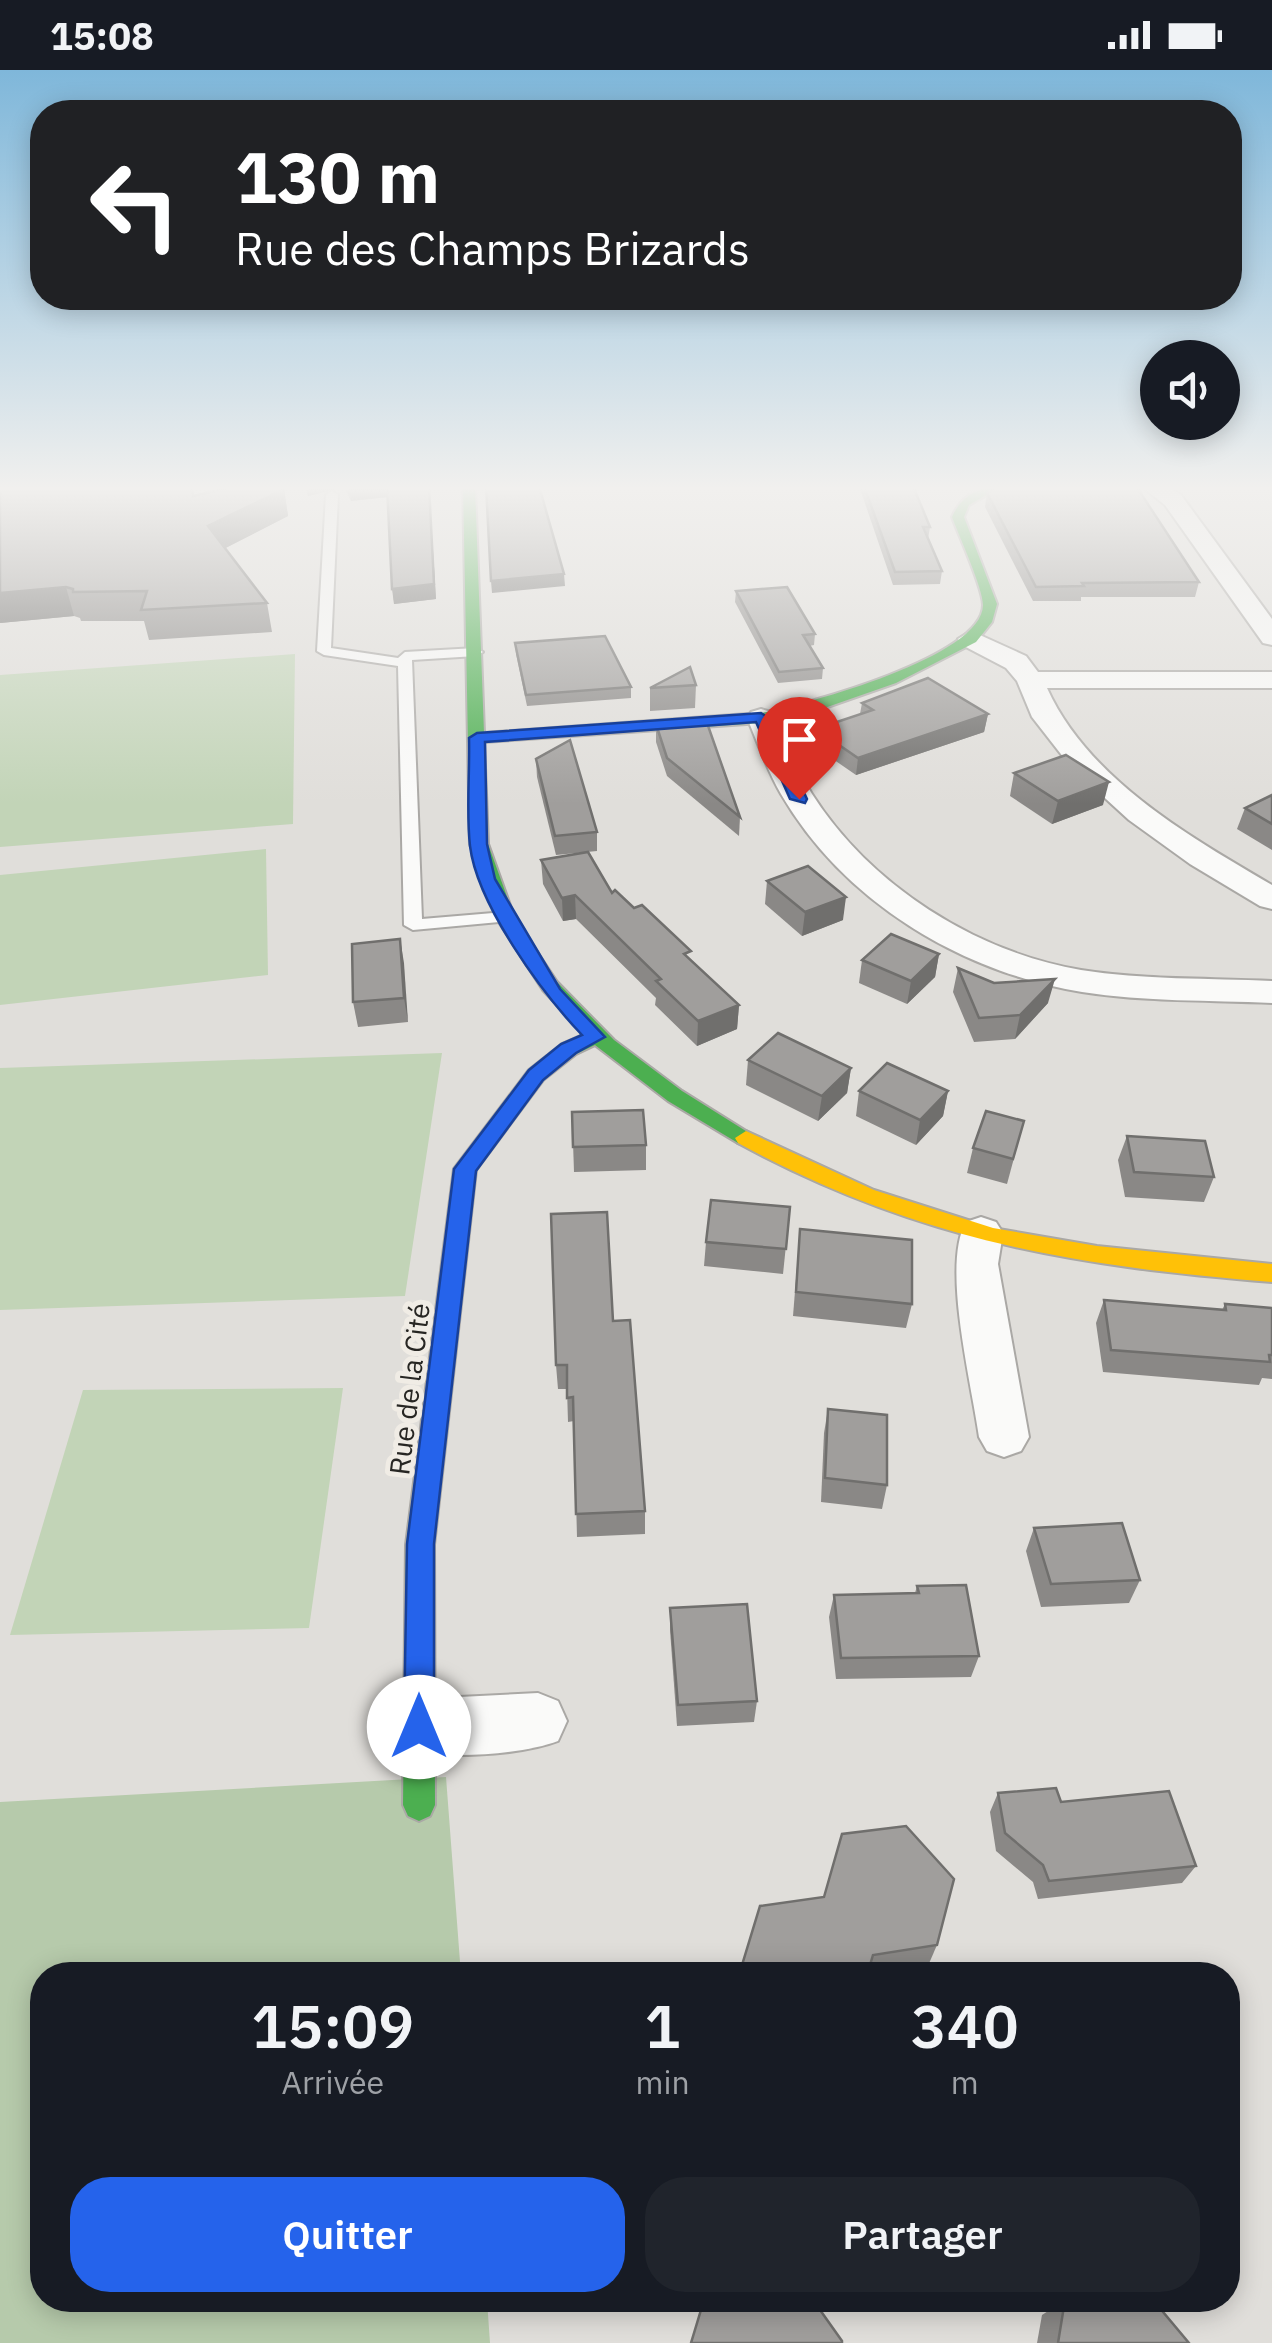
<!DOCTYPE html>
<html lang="fr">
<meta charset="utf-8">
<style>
body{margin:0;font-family:"IBM Plex Sans",sans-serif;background:#20242c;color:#f1f3f6;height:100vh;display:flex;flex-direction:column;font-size:38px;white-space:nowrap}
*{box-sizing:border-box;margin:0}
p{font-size:32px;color:#9ea1a6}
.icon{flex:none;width:55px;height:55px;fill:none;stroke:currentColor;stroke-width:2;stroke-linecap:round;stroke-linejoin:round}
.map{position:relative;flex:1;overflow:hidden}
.panel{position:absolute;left:30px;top:1892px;width:1210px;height:350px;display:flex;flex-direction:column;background:#171b24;border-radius:40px;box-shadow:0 5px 25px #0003}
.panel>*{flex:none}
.top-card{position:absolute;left:30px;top:30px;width:1212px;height:210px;border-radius:40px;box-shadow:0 5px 25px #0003;background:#202124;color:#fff;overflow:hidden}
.fabs{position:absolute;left:1140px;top:270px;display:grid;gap:20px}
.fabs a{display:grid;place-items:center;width:100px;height:100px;border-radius:50%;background:#171b24;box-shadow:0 5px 25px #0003;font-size:50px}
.pin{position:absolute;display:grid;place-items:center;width:85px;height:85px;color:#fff;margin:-102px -42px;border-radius:50% 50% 50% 0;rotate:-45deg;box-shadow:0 0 10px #0007}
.pin .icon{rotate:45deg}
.me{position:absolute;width:110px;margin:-55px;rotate:0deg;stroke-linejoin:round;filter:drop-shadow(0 0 8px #0008)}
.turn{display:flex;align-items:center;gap:35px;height:210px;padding:0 40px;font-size:45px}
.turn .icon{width:130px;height:130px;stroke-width:2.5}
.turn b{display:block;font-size:70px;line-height:85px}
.eta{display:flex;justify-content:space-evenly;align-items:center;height:170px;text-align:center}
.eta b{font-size:60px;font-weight:600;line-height:70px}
.cta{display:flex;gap:20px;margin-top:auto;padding:20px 40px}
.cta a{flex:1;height:115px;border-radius:40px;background:#2563eb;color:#fff;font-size:40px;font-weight:600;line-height:115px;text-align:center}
.cta a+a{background:#20242c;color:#f1f3f6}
.status{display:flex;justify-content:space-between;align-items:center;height:70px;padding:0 50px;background:#171b24;direction:ltr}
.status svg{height:28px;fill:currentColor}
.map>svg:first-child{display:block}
</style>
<div class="status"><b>15:08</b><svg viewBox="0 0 49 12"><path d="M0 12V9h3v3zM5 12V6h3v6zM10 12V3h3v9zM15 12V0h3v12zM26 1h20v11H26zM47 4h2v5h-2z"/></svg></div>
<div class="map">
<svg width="1272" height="2273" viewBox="0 0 1272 2273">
<rect width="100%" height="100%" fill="#e0deda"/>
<g fill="#c2d4b7">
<polygon points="295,584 293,754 0,777 0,605"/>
<polygon points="266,779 268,905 0,935 0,805"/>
<polygon points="442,983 405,1226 0,1240 0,998"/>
<polygon points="343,1318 309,1558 10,1565 83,1320"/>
</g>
<polygon fill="#b6caab" points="446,1707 461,1905 42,1905 42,2230 487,2230 490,2273 0,2273 0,1732"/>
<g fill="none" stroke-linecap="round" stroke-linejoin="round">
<defs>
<polygon id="lane" points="332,421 338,425 331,578 398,588 405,582 476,578 483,582 476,586 412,590 422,849 505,842 511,843 511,851 413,860 404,855 398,596 324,585 317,581 326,425"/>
<g id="street">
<polygon points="1141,416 1167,416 1181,425 1272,549 1272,575 1263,573 1165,435"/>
<path d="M971,561L1026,586L1038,602H1272V618H1047C1088,709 1190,767 1272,815V839L1260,836L1190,794L1129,750L1071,697L1032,647L1017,611L1006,598L962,575L958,569Z"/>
<path d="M761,639L771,642L775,648C788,673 797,700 812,724C870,815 975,882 1081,900C1143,910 1209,908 1272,911V933C1209,930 1145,932 1082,922C961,902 844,832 781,724C767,700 758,673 747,648L751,642Z"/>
<path d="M981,1147L996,1152L1003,1163L998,1194L1029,1367L1021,1381L1004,1387L987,1381L979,1367C972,1315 941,1195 966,1152Z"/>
<path d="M538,1623L558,1631L567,1651L558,1671C522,1685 435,1691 399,1677L390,1657L399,1637L419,1629Z"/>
</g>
<path id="fast" d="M463,416H475L484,663L761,643C804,635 983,587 983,535C983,518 959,466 952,447C961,426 979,416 1002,416L969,435L964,447L997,534L992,552L976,572L896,613L813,642L761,653L484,672L488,774L515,849L557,912L614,970L682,1021L757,1068L746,1075L738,1073L668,1031L595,975L576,984L543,1010L476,1100L434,1475L435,1735L430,1746L419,1751L408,1746L403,1735L406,1475L454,1099L529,1000L562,974L585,964L543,920L497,849L470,774Z"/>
<path id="slow" d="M746,1061L874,1120L993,1158L1097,1176L1272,1194V1212C1072,1196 917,1170 738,1073L735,1068Z"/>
</defs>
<use href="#lane" stroke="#aaa8a5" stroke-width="4"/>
<use href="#street" stroke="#aaa8a5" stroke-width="4"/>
<use href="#fast" stroke="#aaa8a5" stroke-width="4"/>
<use href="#slow" stroke="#aaa8a5" stroke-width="4"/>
<use href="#lane" fill="#fafaf9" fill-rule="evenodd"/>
<use href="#street" fill="#fafaf9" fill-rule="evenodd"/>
<use href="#fast" fill="#4caf50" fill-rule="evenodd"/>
<use href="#slow" fill="#ffc107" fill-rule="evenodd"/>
</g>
<g fill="#8a8886">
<polygon points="305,416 429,416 436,529 394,534 387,427 351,431 344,417 308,426"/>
<polygon points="859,416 913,416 930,457 928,469 942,501 940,514 893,515"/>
<polygon points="284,419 288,446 225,478 267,533 272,562 149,570 144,551 81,551 80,548 74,546 0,553 196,426"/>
<polygon points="987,423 1199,512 1195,527 1081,527 1081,531 1033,531 985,437"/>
<polygon points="736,521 815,564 814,575 809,576 823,598 822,609 778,613 735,532"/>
<polygon points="515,573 631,617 631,628 527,636 516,584"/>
<polygon points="696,615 695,638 650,641 650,618"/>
<polygon points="862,633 988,644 984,662 856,705 814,676 816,659 860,644"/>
<polygon points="656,654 740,747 739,766 667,706 656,672"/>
<polygon points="536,689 597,762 597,781 556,785 537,707"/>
<polygon points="1014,703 1103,735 1052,754 1010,726"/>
<polygon points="1272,725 1272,780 1237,759 1245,738"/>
<polygon points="541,790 612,823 691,890 739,935 737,959 697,976 655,935 656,928 576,849 563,851 543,814"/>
<polygon points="767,811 843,850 802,866 765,834"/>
<polygon points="400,869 408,952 358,957 353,932"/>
<polygon points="939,884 935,907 907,934 859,913 862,890"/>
<polygon points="958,898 994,913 1048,933 1015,969 974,972 953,922"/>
<polygon points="748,990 851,998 847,1023 818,1051 746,1015"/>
<polygon points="859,1021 948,1021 943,1046 916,1075 856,1046"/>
<polygon points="572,1042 646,1075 646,1100 574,1102"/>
<polygon points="1024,1051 1007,1114 967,1103 973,1078"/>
<polygon points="1127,1066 1214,1107 1204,1132 1125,1127 1118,1090"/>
<polygon points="790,1137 783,1204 704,1196 706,1172"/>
<polygon points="800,1159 912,1234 906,1258 793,1246"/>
<polygon points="1104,1230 1222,1240 1225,1234 1272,1238 1272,1309 1262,1308 1259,1315 1103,1302 1096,1253"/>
<polygon points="613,1251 645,1441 645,1464 577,1467 574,1351 568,1352 567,1319 558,1319 556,1295"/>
<polygon points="828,1339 887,1415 882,1439 821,1432 824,1363"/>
<polygon points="1034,1458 1140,1510 1129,1533 1041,1537 1026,1481"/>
<polygon points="917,1516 979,1586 971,1607 836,1609 829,1547 834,1525 915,1523"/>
<polygon points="670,1538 757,1631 754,1652 677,1656 670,1560"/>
<polygon points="998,1723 1061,1732 1196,1796 1182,1813 1038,1829 1033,1812 996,1781 990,1742"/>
<polygon points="937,1875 924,1905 738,1905"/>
<polygon points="1065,2230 1153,2230 1189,2273 1037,2273 1042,2245"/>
</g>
<g fill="#706f6d">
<polygon points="307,416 344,416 344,417 308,426"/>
<polygon points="360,416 387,416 388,427 351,431 349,417"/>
<polygon points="429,416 436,529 394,534 392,519"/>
<polygon points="284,419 288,446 214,484 208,456"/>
<polygon points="564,504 565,516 492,523 491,511"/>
<polygon points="66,517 74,546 0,553 0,523"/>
<polygon points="988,644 984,662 856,705 858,688"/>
<polygon points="1109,712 1103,735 1052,754 1058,731"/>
<polygon points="575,825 576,849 563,851 562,828"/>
<polygon points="846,827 843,850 802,866 805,842"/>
<polygon points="400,869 404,893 408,952 404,928"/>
<polygon points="939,884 935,907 907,934 911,911"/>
<polygon points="1055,909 1048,933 1015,969 1020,945"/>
<polygon points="739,935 737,959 697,976 698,951"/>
<polygon points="851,998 847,1023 818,1051 822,1026"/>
<polygon points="948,1021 943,1046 916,1075 920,1050"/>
</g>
<g fill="#a09e9c" stroke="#706f6d" stroke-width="2.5">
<polygon points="0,416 192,416 193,426 235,416 283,416 284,419 208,456 267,533 141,540 147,521 73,522 73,519 66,517 0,523"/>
<polygon points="387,416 429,416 434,514 392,519"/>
<polygon points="486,416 539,416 564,504 491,511"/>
<polygon points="864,416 913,416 930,457 923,457 942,501 895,502"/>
<polygon points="998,416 1136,416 1199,512 1082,513 1084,516 1036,517 987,423"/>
<polygon points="787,517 815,564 803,565 823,598 779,602 736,521"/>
<polygon points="605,566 631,617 526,625 515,573"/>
<polygon points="690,597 696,615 650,618"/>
<polygon points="928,608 988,644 858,688 816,659 873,640 862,633"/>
<polygon points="706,650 740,747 667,688 656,654"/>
<polygon points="570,670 597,762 555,766 536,689"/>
<polygon points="1066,685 1109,712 1058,731 1014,703"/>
<polygon points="1272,725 1272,754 1245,738"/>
<polygon points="588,782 612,823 615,820 634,838 642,835 691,881 684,884 739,935 698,951 656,911 661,909 575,825 562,828 541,790"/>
<polygon points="808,796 846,827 805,842 767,811"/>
<polygon points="891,864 939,884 911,911 862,890"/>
<polygon points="400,869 404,928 353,932 352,874"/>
<polygon points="958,898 994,913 1055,909 1020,945 979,948"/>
<polygon points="778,963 851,998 822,1026 748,990"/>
<polygon points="887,993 948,1021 920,1050 859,1021"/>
<polygon points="643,1040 646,1075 573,1077 572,1042"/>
<polygon points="986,1041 1024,1051 1013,1089 973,1078"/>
<polygon points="1127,1066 1205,1071 1214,1107 1134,1102"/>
<polygon points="711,1130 790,1137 786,1179 706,1172"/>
<polygon points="607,1142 613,1251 630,1250 645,1441 576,1444 573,1327 567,1328 567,1295 556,1295 551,1144"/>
<polygon points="800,1159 912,1170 912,1234 796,1222"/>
<polygon points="1104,1230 1226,1240 1225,1234 1272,1238 1272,1285 1269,1285 1270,1292 1111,1280"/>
<polygon points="828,1339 887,1345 887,1415 825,1408"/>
<polygon points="1122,1453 1140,1510 1051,1514 1034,1458"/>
<polygon points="966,1515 979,1586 841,1588 834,1525 919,1523 917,1516"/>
<polygon points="747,1534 757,1631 678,1635 670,1538"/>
<polygon points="1056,1718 1061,1732 1169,1721 1196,1796 1049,1811 1043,1795 1005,1763 998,1723"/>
<polygon points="906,1756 954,1809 937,1875 873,1885 867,1905 739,1905 760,1836 824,1827 842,1764"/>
<polygon points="704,2230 813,2230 842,2271 842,2273 691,2273"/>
<polygon points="1065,2230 1153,2230 1189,2273 1058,2273"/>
</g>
<linearGradient id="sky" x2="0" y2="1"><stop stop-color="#7fb7da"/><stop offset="0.57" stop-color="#f1f0ee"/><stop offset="1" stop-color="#f1f0ee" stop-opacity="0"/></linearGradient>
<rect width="1272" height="734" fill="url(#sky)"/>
<path fill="#2563eb" stroke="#184099" stroke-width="2.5" d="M761,643L769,648L807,729L805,733L790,729L756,652L485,672L487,774L495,809L560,919L605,967L576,983L543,1010L476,1101L434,1474V1657L430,1667L419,1672L408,1667L404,1657L407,1474L454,1099L529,1000L561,974L582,965C541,922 477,834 470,776C466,741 470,703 469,668L477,663Z"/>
<g text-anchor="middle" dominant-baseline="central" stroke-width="10" stroke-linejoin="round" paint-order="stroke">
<g font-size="28" fill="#272623" stroke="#f0ece5">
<text transform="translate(409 1319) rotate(-83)">Rue de la Cité</text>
</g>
</g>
</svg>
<div class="fabs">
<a><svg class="icon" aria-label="sound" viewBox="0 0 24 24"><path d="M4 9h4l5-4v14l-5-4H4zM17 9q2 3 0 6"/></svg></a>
</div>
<div class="pin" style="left:799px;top:729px;background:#d93025"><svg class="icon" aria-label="arrive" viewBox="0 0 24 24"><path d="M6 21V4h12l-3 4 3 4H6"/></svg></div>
<svg class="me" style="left:419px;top:1657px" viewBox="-20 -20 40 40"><circle r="19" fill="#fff"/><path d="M0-13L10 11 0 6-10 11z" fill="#2563eb"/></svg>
<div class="top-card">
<div class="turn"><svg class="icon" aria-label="left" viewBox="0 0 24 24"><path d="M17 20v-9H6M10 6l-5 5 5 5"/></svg><div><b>130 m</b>Rue des Champs Brizards</div></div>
</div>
<section class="panel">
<div class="eta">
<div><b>15:09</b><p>Arrivée</p></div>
<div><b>1</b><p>min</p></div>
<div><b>340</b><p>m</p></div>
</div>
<div class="cta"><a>Quitter</a><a>Partager</a></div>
</section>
</div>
